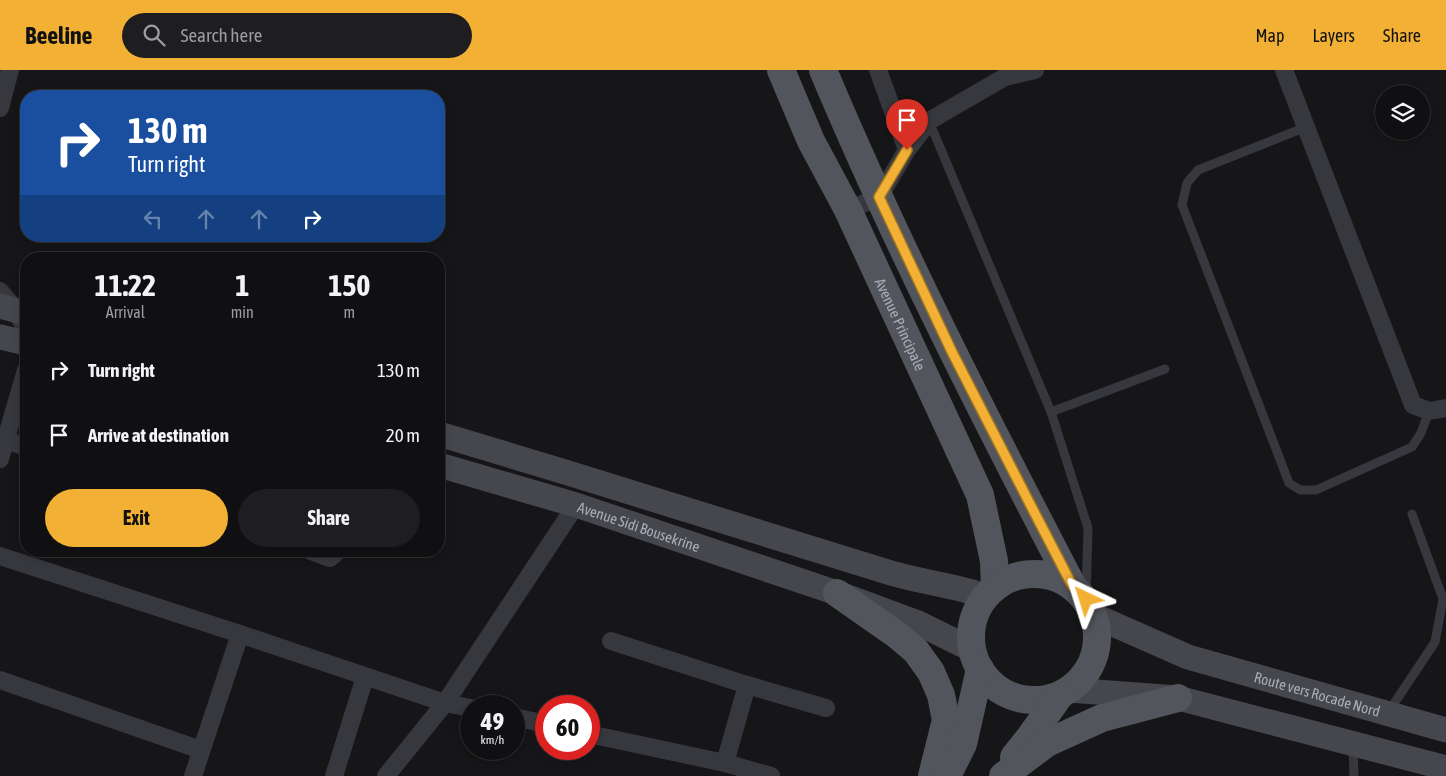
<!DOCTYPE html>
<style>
body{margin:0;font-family:"Asap Condensed",sans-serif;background:#1e1e20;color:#f1f3f6;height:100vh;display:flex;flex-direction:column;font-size:19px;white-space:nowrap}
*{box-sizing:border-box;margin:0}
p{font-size:16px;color:#9c9d9f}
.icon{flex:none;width:28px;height:28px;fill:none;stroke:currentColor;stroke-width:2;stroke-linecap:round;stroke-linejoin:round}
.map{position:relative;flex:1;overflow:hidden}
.panel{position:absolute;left:20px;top:182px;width:425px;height:305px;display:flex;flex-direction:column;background:#101012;border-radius:20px;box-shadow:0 2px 8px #0003,0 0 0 1px #303032}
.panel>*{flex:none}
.hud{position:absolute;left:20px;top:20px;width:425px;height:152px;border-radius:20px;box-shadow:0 2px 8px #0003,0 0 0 1px #303032;background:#1a4fa0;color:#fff;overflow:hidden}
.controls{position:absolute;left:1375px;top:15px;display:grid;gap:10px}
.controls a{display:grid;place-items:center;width:55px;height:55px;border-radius:50%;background:#101012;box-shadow:0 2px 8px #0003,0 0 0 1px #303032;font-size:25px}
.speed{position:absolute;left:460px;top:625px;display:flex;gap:10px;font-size:25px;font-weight:700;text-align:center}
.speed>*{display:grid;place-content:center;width:65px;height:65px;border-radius:50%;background:#101012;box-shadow:0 2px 8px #0003,0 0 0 1px #303032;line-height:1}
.speed small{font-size:12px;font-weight:400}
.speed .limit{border:8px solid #d22;background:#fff;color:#111}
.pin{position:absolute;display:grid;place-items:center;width:42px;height:42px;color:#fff;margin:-51px -21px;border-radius:50% 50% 50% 0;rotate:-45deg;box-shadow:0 0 5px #0007}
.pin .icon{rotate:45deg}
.me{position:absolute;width:55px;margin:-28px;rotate:319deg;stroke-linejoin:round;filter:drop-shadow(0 0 4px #0008)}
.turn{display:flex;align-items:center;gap:18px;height:105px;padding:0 25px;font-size:22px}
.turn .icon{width:65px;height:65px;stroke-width:2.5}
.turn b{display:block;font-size:35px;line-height:42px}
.lanes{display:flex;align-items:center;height:48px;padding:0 25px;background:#0003;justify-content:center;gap:25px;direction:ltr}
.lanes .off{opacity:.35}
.eta{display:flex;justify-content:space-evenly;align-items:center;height:85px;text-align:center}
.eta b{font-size:30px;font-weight:700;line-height:35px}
.primary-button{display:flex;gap:10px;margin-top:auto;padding:10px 25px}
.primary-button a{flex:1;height:58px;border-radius:30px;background:#f2b134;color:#111;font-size:20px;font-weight:700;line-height:58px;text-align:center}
.primary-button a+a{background:#1e1e20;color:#f1f3f6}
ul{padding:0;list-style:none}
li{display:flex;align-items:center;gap:15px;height:65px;padding:0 25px}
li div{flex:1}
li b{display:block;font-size:19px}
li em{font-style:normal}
header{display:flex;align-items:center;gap:30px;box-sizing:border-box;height:70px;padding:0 25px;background:#f2b134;color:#111}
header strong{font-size:24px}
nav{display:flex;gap:28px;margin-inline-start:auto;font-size:18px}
.search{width:350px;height:45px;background:#1e1e20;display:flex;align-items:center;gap:12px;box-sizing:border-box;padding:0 18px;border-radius:28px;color:#9c9d9f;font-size:19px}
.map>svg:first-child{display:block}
</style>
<header>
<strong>Beeline</strong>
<div class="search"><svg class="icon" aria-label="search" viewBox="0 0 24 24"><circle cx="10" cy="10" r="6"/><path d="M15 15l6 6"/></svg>Search here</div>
<nav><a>Map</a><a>Layers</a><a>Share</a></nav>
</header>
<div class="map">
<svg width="1446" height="706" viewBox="0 0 1446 706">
<rect width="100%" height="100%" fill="#161618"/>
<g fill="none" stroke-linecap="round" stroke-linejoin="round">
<g stroke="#37383d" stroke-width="9">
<polyline points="929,51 1051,342 1088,458 1086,529"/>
<polyline points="1306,57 1198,100 1187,113 1182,135 1289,413 1300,420 1316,420 1412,377 1421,363 1429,341"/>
<polyline points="1051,342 1165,299"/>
<polyline points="1389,641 1435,572 1443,529 1412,444"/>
<polyline points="1353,676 1354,706"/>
</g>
<g stroke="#37383d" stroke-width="18">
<polyline points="1284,0 1413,335 1429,341 1446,338"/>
<polyline points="0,38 10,0"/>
<polyline points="907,80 929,51 1005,7 1035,0"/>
<polyline points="848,140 879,127 907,80 878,0"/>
<polyline points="0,221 16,240 26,260"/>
<polyline points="6,370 26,377"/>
<polyline points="0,389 26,300"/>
<polyline points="311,481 330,488 338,481"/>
<polyline points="0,486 240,564 445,633 471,638"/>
<polyline points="611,571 747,615 826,638"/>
<polyline points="0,610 201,680"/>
<polyline points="514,647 546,654"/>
<polyline points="589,664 725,693 771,706"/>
<polyline points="725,693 747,615"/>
<polyline points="193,706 240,564"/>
<polyline points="334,706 365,607"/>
<polyline points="386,706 445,633 576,435"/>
</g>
<g stroke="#45474d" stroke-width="25">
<polyline points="0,236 26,243"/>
<polyline points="0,267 26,273"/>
<path d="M439,364C590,409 740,456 891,503C922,512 955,516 986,526"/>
<path id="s1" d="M439,395L576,435L837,523L918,553L973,580"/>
<path id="s2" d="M1095,546L1188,587L1446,660"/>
<polyline points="1069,620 1178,628 1446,698"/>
</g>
<g stroke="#53555c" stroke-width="28">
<path id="s3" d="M781,0L811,71L848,140L980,425L994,491L995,517"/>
<path d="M823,0C897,176 984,346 1072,515"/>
<circle cx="1034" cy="567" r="63"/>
<polyline points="837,523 897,565 916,581 931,602 941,625 946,650 932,706"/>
<polyline points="1014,687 1030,667 1060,625"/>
<polyline points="947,706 963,674 980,599"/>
<polyline points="1003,706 1047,673 1102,648 1178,628"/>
</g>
</g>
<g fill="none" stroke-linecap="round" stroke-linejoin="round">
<defs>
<polyline id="route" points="907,80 879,127 952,282 1030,434 1072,515 1086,529"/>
</defs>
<use href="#route" stroke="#9d7322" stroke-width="12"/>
<use href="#route" stroke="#f2b134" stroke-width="9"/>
</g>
<g text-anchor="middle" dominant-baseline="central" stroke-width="5" stroke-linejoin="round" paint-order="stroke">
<g font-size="15" fill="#a8adb8" stroke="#111113">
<text stroke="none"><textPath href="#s3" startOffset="281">Avenue Principale</textPath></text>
<text stroke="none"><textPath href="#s1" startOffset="209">Avenue Sidi Bousekrine</textPath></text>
<text stroke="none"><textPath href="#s2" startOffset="236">Route vers Rocade Nord</textPath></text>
</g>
</g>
</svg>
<div class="controls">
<a><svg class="icon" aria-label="layers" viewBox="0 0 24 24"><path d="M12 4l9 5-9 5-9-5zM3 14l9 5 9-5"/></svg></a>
</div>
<div class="speed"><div>49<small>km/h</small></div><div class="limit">60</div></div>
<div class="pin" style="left:907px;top:80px;background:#d93025"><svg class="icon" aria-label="arrive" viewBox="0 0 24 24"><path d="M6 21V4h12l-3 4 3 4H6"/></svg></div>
<svg class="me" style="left:1086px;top:529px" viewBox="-20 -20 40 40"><path d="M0-17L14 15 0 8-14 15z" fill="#f2b134" stroke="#fff" stroke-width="4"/></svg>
<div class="hud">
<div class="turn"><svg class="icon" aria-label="right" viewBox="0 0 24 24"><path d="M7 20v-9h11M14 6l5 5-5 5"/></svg><div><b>130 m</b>Turn right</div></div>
<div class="lanes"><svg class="icon off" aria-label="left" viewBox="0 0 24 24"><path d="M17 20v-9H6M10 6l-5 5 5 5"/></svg><svg class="icon off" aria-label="ahead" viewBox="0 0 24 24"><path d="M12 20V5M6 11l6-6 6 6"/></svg><svg class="icon off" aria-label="ahead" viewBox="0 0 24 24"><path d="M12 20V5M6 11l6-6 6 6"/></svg><svg class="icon" aria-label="right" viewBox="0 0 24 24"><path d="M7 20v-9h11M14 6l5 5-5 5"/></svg></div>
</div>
<section class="panel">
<div class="eta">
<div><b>11:22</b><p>Arrival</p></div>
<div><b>1</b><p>min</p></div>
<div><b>150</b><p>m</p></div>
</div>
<ul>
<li><svg class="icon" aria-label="right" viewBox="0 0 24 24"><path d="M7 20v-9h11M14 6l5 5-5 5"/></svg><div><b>Turn right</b></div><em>130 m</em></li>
<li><svg class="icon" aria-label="arrive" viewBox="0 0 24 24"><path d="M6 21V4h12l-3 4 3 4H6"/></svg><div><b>Arrive at destination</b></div><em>20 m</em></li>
</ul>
<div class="primary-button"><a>Exit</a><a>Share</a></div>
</section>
</div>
